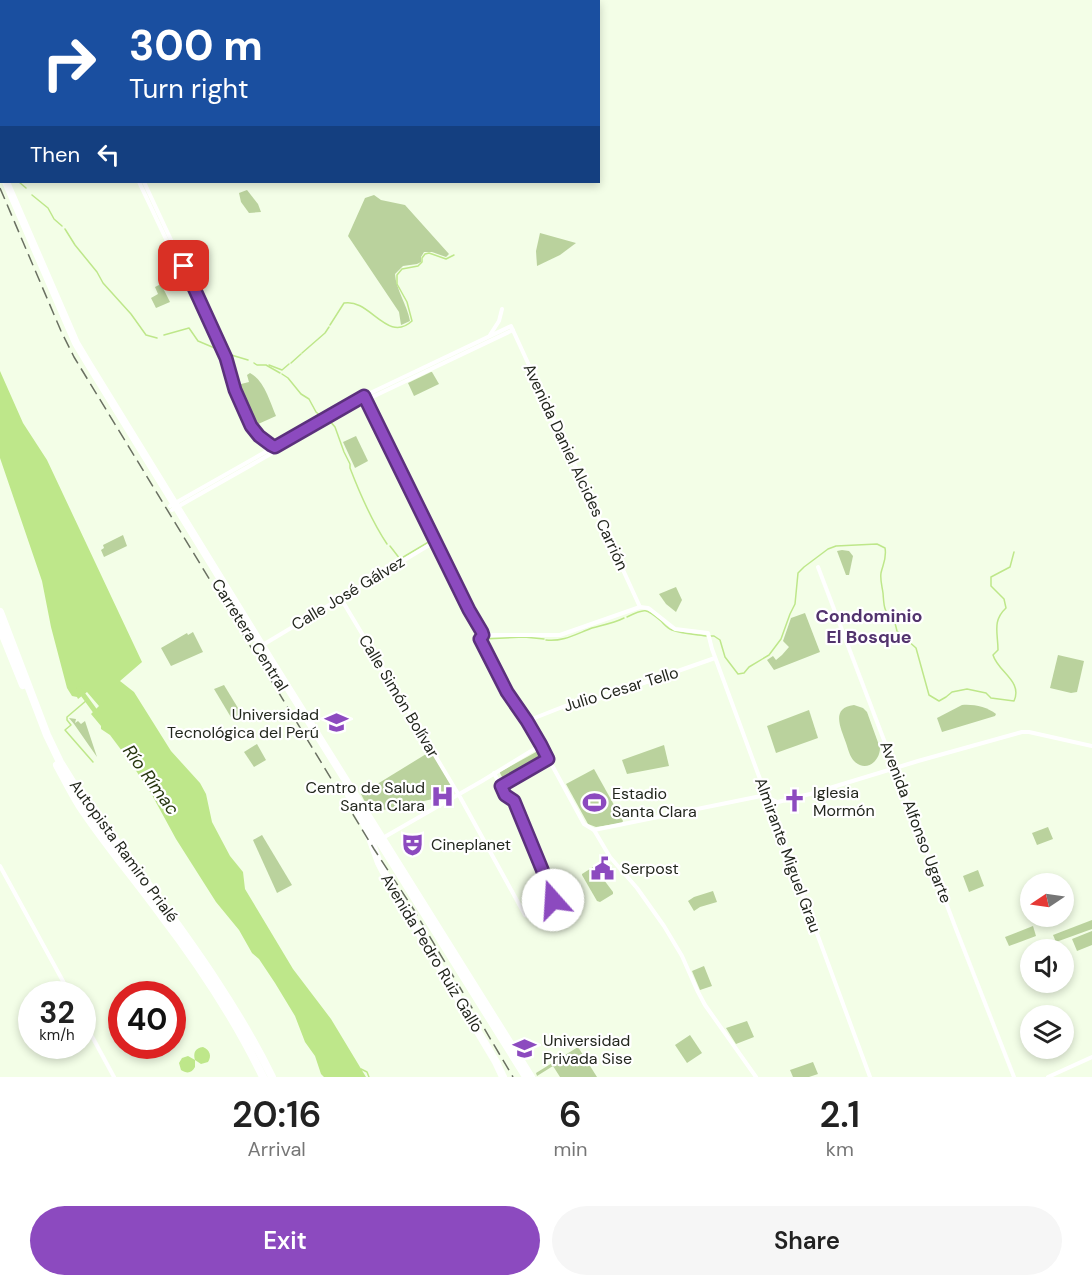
<!DOCTYPE html>
<meta charset="utf-8">
<style>
body{margin:0;font-family:"DM Sans",sans-serif;background:#f6f6f6;color:#222;height:100vh;display:flex;flex-direction:column;font-size:22px;white-space:nowrap}
*{box-sizing:border-box;margin:0}
p{font-size:20px;color:#767676}
.icon{flex:none;width:33px;height:33px;fill:none;stroke:currentColor;stroke-width:2;stroke-linecap:round;stroke-linejoin:round}
.map{position:relative;height:1077px;overflow:hidden}
.drawer{display:flex;flex-direction:column;background:#fff;flex:1}
.drawer>*{flex:none}
.hud{position:absolute;left:0px;top:0px;width:600px;height:183px;box-shadow:0 3px 9px #0003;background:#1a4fa0;color:#fff;overflow:hidden}
.needle{width:39px;rotate:257deg}
.tools{position:absolute;left:1020px;top:873px;display:grid;gap:12px}
.tools a{display:grid;place-items:center;width:54px;height:54px;border-radius:50%;background:#fff;box-shadow:0 3px 9px #0003;font-size:30px}
.speed{position:absolute;left:18px;top:981px;display:flex;gap:12px;font-size:30px;font-weight:700;text-align:center}
.speed>*{display:grid;place-content:center;width:78px;height:78px;border-radius:50%;background:#fff;box-shadow:0 3px 9px #0003;line-height:1}
.speed small{font-size:15px;font-weight:400}
.speed .limit{border:9px solid #d22;background:#fff;color:#111}
.pin{position:absolute;display:grid;place-items:center;width:51px;height:51px;color:#fff;margin:-26px;border-radius:12px;box-shadow:0 3px 9px #0006}
.me{position:absolute;width:66px;margin:-33px;rotate:341deg;stroke-linejoin:round;filter:drop-shadow(0 0 4px #0008)}
.turn{display:flex;align-items:center;gap:21px;height:126px;padding:0 30px;font-size:27px}
.turn .icon{width:78px;height:78px;stroke-width:2.5}
.turn b{display:block;font-size:42px;line-height:51px}
.then{display:flex;align-items:center;height:57px;padding:0 30px;background:#0003;gap:12px;font-size:22px}
.eta{display:flex;justify-content:space-evenly;align-items:center;height:102px;text-align:center}
.eta b{font-size:36px;font-weight:600;line-height:42px}
.button{display:flex;gap:12px;margin-top:auto;padding:12px 30px}
.button a{flex:1;height:69px;border-radius:36px;background:#8c4abf;color:#fff;font-size:24px;font-weight:600;line-height:69px;text-align:center}
.button a+a{background:#f6f6f6;color:#222}
.map>svg:first-child{display:block}
</style>
<div class="map">
<svg width="1092" height="1077" viewBox="0 0 1092 1077">
<rect width="100%" height="100%" fill="#f3fee7"/>
<g fill="#bad29d">
<polygon points="247,190 258,204 261,212 249,213 241,202 239,193"/>
<path d="M374,195L381,200L405,205L449,254L446,257L432,252H424L421,257V262L417,264L403,266L395,274C396,290 407,304 410,321L401,325L399,312L348,236L365,198Z"/>
<polygon points="540,233 576,243 560,255 537,266 536,251"/>
<polygon points="161,284 170,302 156,308 151,298 158,294 155,287"/>
<polygon points="431,372 432,372 439,384 414,396 408,383"/>
<path d="M250,373C264,380 270,402 276,416L256,425L245,406L237,385L249,382L247,375Z"/>
<polygon points="356,436 368,461 355,468 343,442"/>
<polygon points="123,535 127,546 104,557 101,550 104,548 103,545"/>
<polygon points="842,550 849,551 853,556 849,575 846,575 837,551"/>
<polygon points="676,587 682,600 676,612 666,604 659,594"/>
<polygon points="805,613 820,652 774,670 767,660 773,656 776,660 782,655 789,647 783,641 791,618"/>
<polygon points="193,632 203,652 171,666 161,648 187,633 188,635"/>
<polygon points="1058,655 1084,661 1077,692 1071,693 1050,688"/>
<polygon points="224,685 241,713 232,719 214,689"/>
<path d="M854,705L863,708L867,712L880,748C880,761 866,773 854,761C850,757 848,749 846,743C841,728 830,708 854,705Z"/>
<path d="M962,705C974,704 987,707 996,714L995,716L942,732L937,718Z"/>
<polygon points="809,710 818,738 776,753 767,726"/>
<polygon points="69,718 76,719 75,723 78,721 81,724 85,721 97,757 74,724"/>
<polygon points="257,744 266,760 254,767 244,752"/>
<polygon points="664,745 669,766 627,774 622,760"/>
<polygon points="431,751 453,788 433,799 383,810 366,809 362,804 365,802 361,794"/>
<polygon points="536,752 537,752 542,761 504,781 500,773 500,772"/>
<polygon points="594,769 623,821 622,823 596,827 588,824 566,784"/>
<polygon points="1048,827 1053,839 1037,845 1032,833"/>
<polygon points="262,835 292,885 277,893 253,840"/>
<polygon points="593,867 595,868 613,892 613,894 600,902 597,901 582,875 582,874"/>
<polygon points="978,870 984,886 969,892 963,876"/>
<polygon points="713,891 717,902 700,907 694,911 688,901 694,897"/>
<polygon points="1092,920 1092,929 1056,942 1053,935"/>
<polygon points="1033,926 1036,936 1009,946 1005,937"/>
<polygon points="1092,931 1092,945 1077,951 1072,939"/>
<polygon points="704,966 712,986 700,990 692,971"/>
<polygon points="747,1021 754,1037 736,1044 726,1028"/>
<polygon points="690,1035 702,1053 687,1063 675,1045"/>
<polygon points="578,1047 597,1077 560,1077 553,1066 537,1076 536,1073"/>
<polygon points="813,1062 818,1074 809,1077 793,1077 790,1070"/>
</g>
<g fill="#bee78a">
<polygon points="0,371 23,423 47,460 142,662 120,681 134,692 171,751 200,783 206,794 212,822 230,856 243,872 245,889 293,969 331,1019 366,1077 324,1077 321,1074 315,1056 305,1042 295,1016 275,983 259,959 252,953 239,930 216,902 176,839 152,795 131,763 110,735 101,729 101,726 91,714 99,706 87,692 78,699 77,697 72,696 67,688 51,627 42,581 0,458"/>
<path d="M203,1047C210,1050 212,1056 208,1062L201,1064L195,1060V1067C192,1073 187,1074 181,1070L179,1063L182,1058L188,1056L195,1060C193,1053 195,1048 203,1047Z"/>
</g>
<g fill="none" stroke-linecap="round" stroke-linejoin="round">
<g stroke="#bee78a" stroke-width="1.5">
<polyline points="0,154 2,157"/>
<polyline points="19,182 26,188"/>
<polyline points="32,195 48,208 54,219 62,226"/>
<polyline points="65,229 75,245 97,272 103,283 131,314 146,335 157,338"/>
<path d="M330,325L344,303C370,298 387,344 412,321L407,302L397,284V275L402,269L418,266L422,262V258L425,254L429,253L446,259L454,255"/>
<polyline points="164,335 189,328 198,341 217,349"/>
<polyline points="302,353 325,333 329,327"/>
<polyline points="228,354 248,360"/>
<polyline points="254,363 257,365 266,365 280,373"/>
<polyline points="291,363 301,354"/>
<polyline points="269,365 282,370 289,364"/>
<path d="M282,374L288,378L301,394L309,399L316,412L322,417L329,420L335,427L344,452L350,464V468C360,494 371,520 387,544"/>
<polyline points="434,544 450,579"/>
<polyline points="390,546 400,559 432,540 433,541"/>
<polyline points="451,582 465,611"/>
<polyline points="466,612 481,636"/>
<path d="M627,617C645,608 646,608 661,621C665,625 667,628 672,630C683,634 695,634 706,636"/>
<path d="M710,636H714L720,640L725,657L738,674L744,673L749,667L769,655L781,639L790,614L795,604L798,573L804,567L828,549L836,546L877,544L885,548C887,558 883,564 881,573C880,580 882,586 883,593C884,604 883,613 894,619L897,631L916,648L929,695L939,701L946,697L952,692L967,689L986,693L991,698L1014,701C1023,681 998,672 993,655L998,650C998,633 992,621 1006,608L1004,599L991,586V577L1010,567L1014,552"/>
<polyline points="484,639 524,637 544,639"/>
<path d="M546,640C563,642 576,634 592,628C603,625 614,623 624,618"/>
<polyline points="87,700 67,717 67,720 71,725 65,730 93,762"/>
<polyline points="361,1069 367,1072 369,1077"/>
</g>
<polyline stroke="#bee78a" stroke-width="5" points="79,689 98,715"/>
<g stroke="#fff" stroke-width="4">
<polyline points="0,118 2,118"/>
<polyline points="0,122 2,122"/>
<polyline points="139,182 224,362 229,385 246,424 250,431 268,451"/>
<polyline points="144,182 226,358 233,385 251,426 259,436 271,445 274,446"/>
<polyline points="490,335 499,321 502,309"/>
<polyline points="366,400 469,610 483,635"/>
<polyline points="170,506 364,396 511,326 640,607"/>
<polyline points="172,510 366,400 513,330"/>
<polyline points="818,567 956,929 1014,1077"/>
<polyline points="340,597 460,797 525,915 528,916 553,900 553,896 514,801 505,795 494,773"/>
<polyline points="483,635 560,635 640,607 648,608 651,610 675,629 708,633 712,649 870,1077"/>
<polyline points="483,635 480,639 507,692 541,745 584,824 594,830 610,857 637,888 664,926 682,956 697,990 705,1005 756,1077"/>
<polyline points="261,646 436,541"/>
<polyline points="527,721 565,706 569,706 572,708 715,658"/>
<polyline points="501,786 548,759"/>
<polyline points="770,804 810,794 918,761 1022,732 1029,732 1092,746"/>
<polyline points="594,830 761,796 767,797 777,802"/>
<polyline points="381,839 482,781 541,745"/>
<polyline points="0,866 70,994"/>
<polyline points="82,1018 114,1077"/>
<polyline points="1048,1077 1092,1057"/>
</g>
<polyline stroke="#fff" stroke-width="6" points="368,825 525,1077"/>
<g stroke="#fff" stroke-width="8">
<polyline points="0,168 2,171"/>
<polyline points="6,182 76,343 88,363 270,659 531,1077"/>
<path d="M0,612L47,735L60,762L73,783C100,819 126,855 153,891C197,951 239,1010 272,1077"/>
<polyline points="0,628 23,685"/>
<path d="M57,765C64,778 71,792 79,805C104,843 134,878 161,915C200,966 235,1019 263,1077"/>
<polyline points="349,795 366,827 379,863 391,886 496,1062 503,1077"/>
</g>
<polyline stroke="#6a7062" stroke-width="1.5" stroke-dasharray="12 6" stroke-linecap="butt" points="0,188 61,331 74,357 374,849 414,910 513,1077"/>
</g>
<g fill="none" stroke-linecap="round" stroke-linejoin="round">
<defs>
<polyline id="route" points="184,266 226,358 235,390 251,426 259,436 271,445 275,447 364,396 469,610 482,632 483,635 480,639 507,692 527,721 541,745 548,759 501,786 505,795 514,801 553,896 553,900"/>
</defs>
<use href="#route" stroke="#5b307c" stroke-width="15"/>
<use href="#route" stroke="#8c4abf" stroke-width="10"/>
</g>
<defs>
<symbol id="university-bare" viewBox="-9 -9 18 18"><path d="M0-5L7-2L0 1L-7-2ZM-4 1L0 2.5L4 1V4Q0 6-4 4Z" fill="#8c4abf" stroke="#fff" stroke-width="2.5" paint-order="stroke"/></symbol>
<symbol id="hospital-bare" viewBox="-9 -9 18 18"><path d="M-5-5h3v3.5h4V-5h3V5h-3V1.5h-4V5h-3Z" fill="#8c4abf" stroke="#fff" stroke-width="2.5" paint-order="stroke"/></symbol>
<symbol id="church-bare" viewBox="-9 -9 18 18"><path d="M-1.2-6h2.4v3.5h3.3v2.4h-3.3V6h-2.4V-.1h-3.3v-2.4h3.3Z" fill="#8c4abf" stroke="#fff" stroke-width="2.5" paint-order="stroke"/></symbol>
<symbol id="stadium-bare" viewBox="-9 -9 18 18"><path d="M0-5a6.5 5 0 1 0 0 10a6.5 5 0 1 0 0-10ZM-3.5-1.8h7v3.6h-7Z" fill="#8c4abf" stroke="#fff" stroke-width="2.5" paint-order="stroke"/></symbol>
<symbol id="theatre-bare" viewBox="-9 -9 18 18"><path d="M-5-5.5Q0-4 5-5.5V0Q5 5 0 6Q-5 5-5 0ZM-3.3-2.5H-1v1.5H-3.3ZM1-2.5H3.3v1.5H1ZM-2.8 1Q0 5.5 2.8 1Z" fill="#8c4abf" stroke="#fff" stroke-width="2.5" paint-order="stroke"/></symbol>
<symbol id="civic-bare" viewBox="-9 -9 18 18"><path d="M-.6-6.5H3V-4.5H.6V-3L4-1V1h2V6H-6V1h2V-1L-.6-3ZM-1.2 2.5V6h2.4V2.5Z" fill="#8c4abf" stroke="#fff" stroke-width="2.5" paint-order="stroke"/></symbol>
</defs>
<g fill-rule="evenodd">
<use href="#university-bare" x="320" y="706" width="33" height="33"/>
<use href="#hospital-bare" x="426" y="780" width="33" height="33"/>
<use href="#church-bare" x="778" y="784" width="33" height="33"/>
<use href="#stadium-bare" x="578" y="786" width="33" height="33"/>
<use href="#theatre-bare" x="396" y="828" width="33" height="33"/>
<use href="#civic-bare" x="586" y="852" width="33" height="33"/>
<use href="#university-bare" x="508" y="1032" width="33" height="33"/>
</g>
<g text-anchor="middle" dominant-baseline="central" stroke-width="4.5" stroke-linejoin="round" paint-order="stroke">
<g font-size="16" fill="#23271e" stroke="#fff">
<text transform="translate(576 467) rotate(65)">Avenida Daniel Alcides Carrión</text>
<text transform="translate(348 593) rotate(-31)">Calle José Gálvez</text>
<text transform="translate(250 635) rotate(58)">Carretera Central</text>
<text transform="translate(621 689) rotate(-17)">Julio Cesar Tello</text>
<text transform="translate(399 696) rotate(59)">Calle Simón Bolívar</text>
<text transform="translate(916 822) rotate(69)">Avenida Alfonso Ugarte</text>
<text transform="translate(124 851) rotate(54)">Autopista Ramiro Prialé</text>
<text transform="translate(788 855) rotate(70)">Almirante Miguel Grau</text>
<text transform="translate(432 953) rotate(59)">Avenida Pedro Ruiz Gallo</text>
</g>
<g font-size="16" fill="#23271e" stroke="#fff" text-anchor="start">
<text x="319" y="714" text-anchor="end">Universidad<tspan x="319" dy="18">Tecnológica del Perú</tspan></text>
<text x="425" y="787" text-anchor="end">Centro de Salud<tspan x="425" dy="18">Santa Clara</tspan></text>
<text x="813" y="792">Iglesia<tspan x="813" dy="18">Mormón</tspan></text>
<text x="612" y="793">Estadio<tspan x="612" dy="18">Santa Clara</tspan></text>
<text x="431" y="844">Cineplanet</text>
<text x="621" y="868">Serpost</text>
<text x="543" y="1040">Universidad<tspan x="543" dy="18">Privada Sise</tspan></text>
</g>
<g font-size="18" font-weight="bold" fill="#52336d" stroke="#fff">
<text x="869" y="616">Condominio<tspan x="869" dy="21">El Bosque</tspan></text>
</g>
<g font-size="18" font-style="italic" fill="#273610" stroke="#fff">
<text transform="translate(151 780) rotate(54)">Río Rímac</text>
</g>
</g>
</svg>
<div class="tools">
<a><svg class="needle" viewBox="-14 -14 28 28"><path d="M0-13l5 13h-10z" fill="#e53935"/><path d="M0 13l5-13h-10z" fill="#767676"/></svg></a>
<a><svg class="icon" aria-label="sound" viewBox="0 0 24 24"><path d="M4 9h4l5-4v14l-5-4H4zM17 9q2 3 0 6"/></svg></a>
<a><svg class="icon" aria-label="layers" viewBox="0 0 24 24"><path d="M12 4l9 5-9 5-9-5zM3 14l9 5 9-5"/></svg></a>
</div>
<div class="speed"><div>32<small>km/h</small></div><div class="limit">40</div></div>
<div class="pin" style="left:184px;top:266px;background:#d93025"><svg class="icon" aria-label="arrive" viewBox="0 0 24 24"><path d="M6 21V4h12l-3 4 3 4H6"/></svg></div>
<svg class="me" style="left:553px;top:900px" viewBox="-20 -20 40 40"><circle r="19" fill="#fff"/><path d="M0-13L10 11 0 6-10 11z" fill="#8c4abf"/></svg>
<div class="hud">
<div class="turn"><svg class="icon" aria-label="right" viewBox="0 0 24 24"><path d="M7 20v-9h11M14 6l5 5-5 5"/></svg><div><b>300 m</b>Turn right</div></div>
<div class="then">Then<svg class="icon" aria-label="left" viewBox="0 0 24 24"><path d="M17 20v-9H6M10 6l-5 5 5 5"/></svg></div>
</div>
</div>
<section class="drawer">
<div class="eta">
<div><b>20:16</b><p>Arrival</p></div>
<div><b>6</b><p>min</p></div>
<div><b>2.1</b><p>km</p></div>
</div>
<div class="button"><a>Exit</a><a>Share</a></div>
</section>
